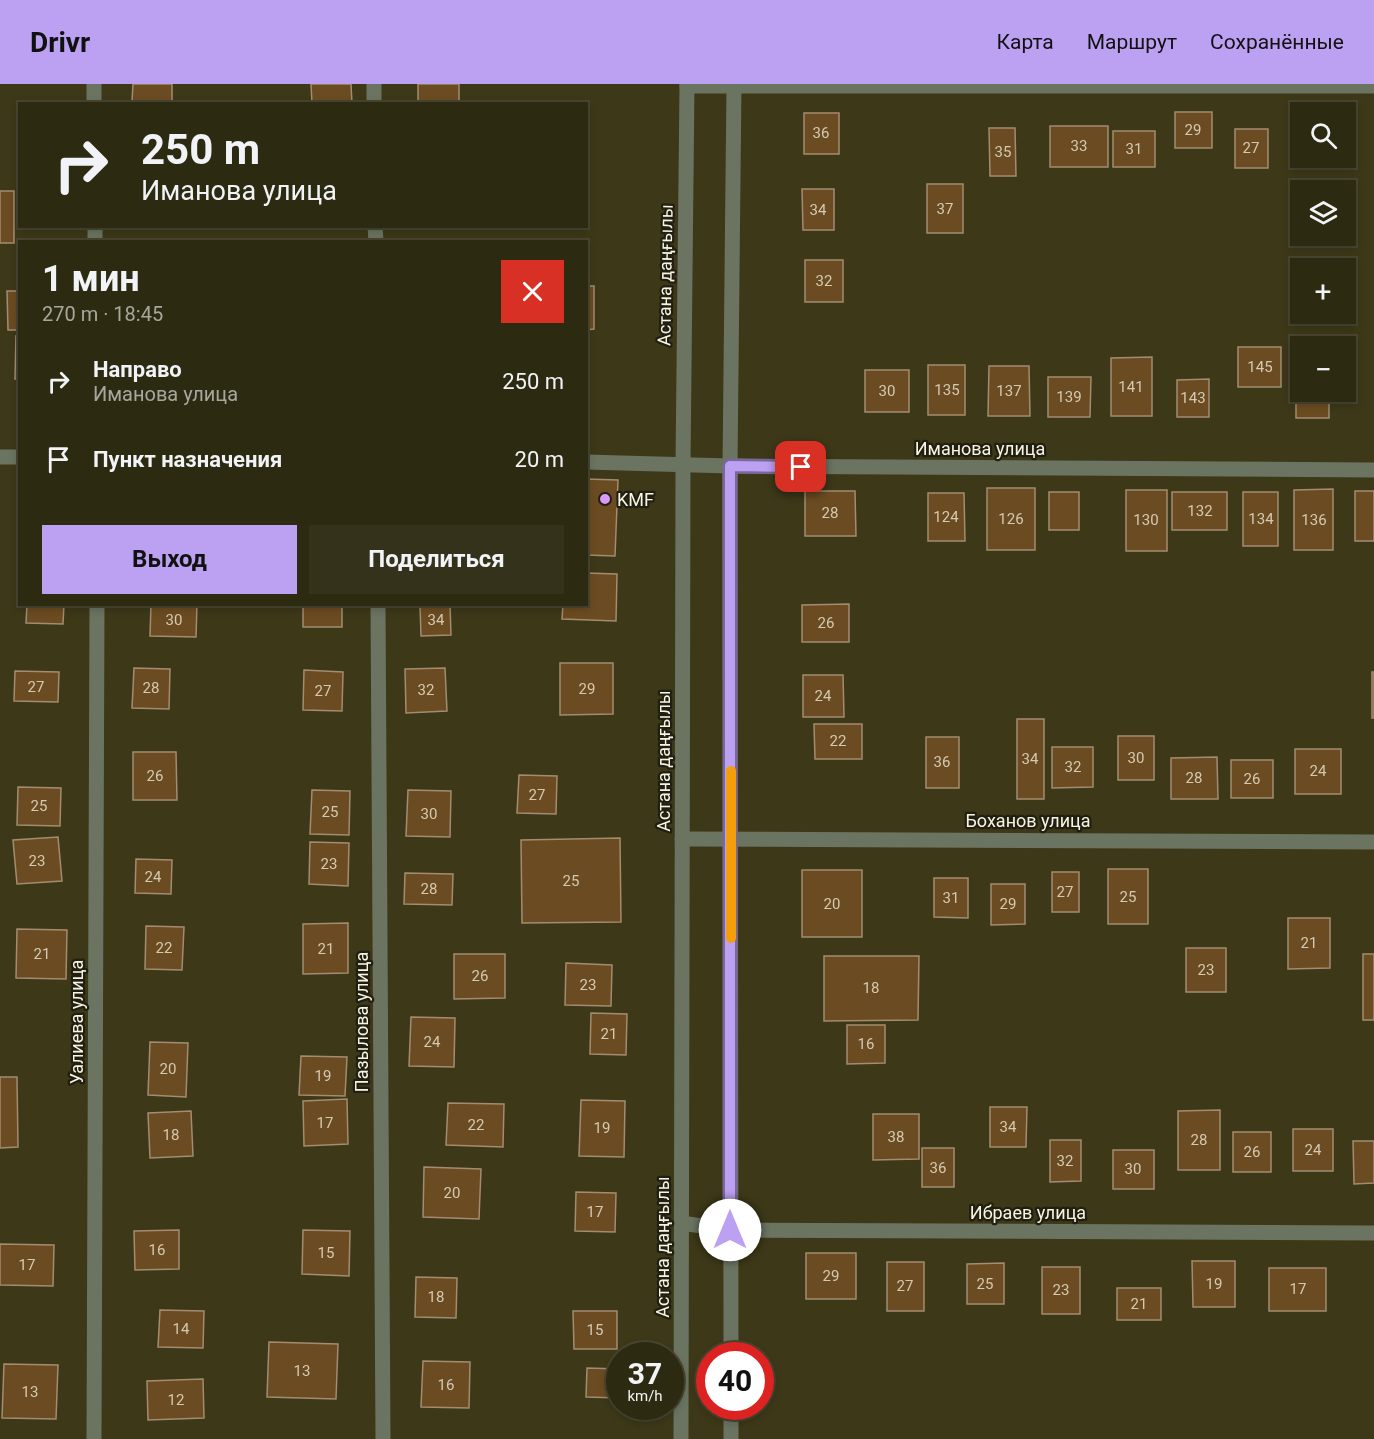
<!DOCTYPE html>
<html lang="ru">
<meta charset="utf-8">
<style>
body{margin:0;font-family:Roboto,sans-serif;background:#35321b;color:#f1f3f6;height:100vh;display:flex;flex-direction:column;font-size:22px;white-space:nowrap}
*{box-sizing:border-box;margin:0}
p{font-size:20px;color:#a7a79f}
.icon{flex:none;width:33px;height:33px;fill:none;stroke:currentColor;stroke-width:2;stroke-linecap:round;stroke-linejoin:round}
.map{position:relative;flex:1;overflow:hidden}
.panel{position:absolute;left:18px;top:156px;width:570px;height:366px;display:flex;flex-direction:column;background:#2d2a12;border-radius:0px;box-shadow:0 3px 9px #0003,0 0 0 2px #484632}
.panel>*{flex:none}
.guide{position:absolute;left:18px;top:18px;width:570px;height:126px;border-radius:0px;box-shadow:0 3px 9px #0003,0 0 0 2px #484632;background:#2d2a12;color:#f1f3f6;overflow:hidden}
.controls{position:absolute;left:1290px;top:18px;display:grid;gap:12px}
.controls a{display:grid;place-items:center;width:66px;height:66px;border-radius:0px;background:#2d2a12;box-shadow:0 3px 9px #0003,0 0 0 2px #484632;font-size:30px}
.speed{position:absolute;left:606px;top:1258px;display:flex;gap:12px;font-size:30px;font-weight:700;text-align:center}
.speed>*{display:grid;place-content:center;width:78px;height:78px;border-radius:50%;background:#2d2a12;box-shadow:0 3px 9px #0003,0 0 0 2px #484632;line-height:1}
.speed small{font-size:15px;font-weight:400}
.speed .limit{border:9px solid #d22;background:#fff;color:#111}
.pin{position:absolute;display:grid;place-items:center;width:51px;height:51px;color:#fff;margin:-26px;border-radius:12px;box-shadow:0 3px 9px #0006}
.me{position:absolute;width:66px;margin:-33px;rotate:0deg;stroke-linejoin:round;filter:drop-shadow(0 0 4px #0008)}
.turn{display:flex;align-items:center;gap:21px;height:126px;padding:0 24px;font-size:27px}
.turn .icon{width:78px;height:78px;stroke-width:2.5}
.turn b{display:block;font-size:42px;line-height:51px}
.round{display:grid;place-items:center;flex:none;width:63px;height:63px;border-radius:0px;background:#35321b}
.headline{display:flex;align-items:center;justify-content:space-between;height:102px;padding:0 24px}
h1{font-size:36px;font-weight:700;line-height:45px}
.primary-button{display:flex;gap:12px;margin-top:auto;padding:12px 24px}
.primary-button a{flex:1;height:69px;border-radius:0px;background:#bca0f2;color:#111;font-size:24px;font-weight:700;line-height:69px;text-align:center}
.primary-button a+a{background:#35321b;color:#f1f3f6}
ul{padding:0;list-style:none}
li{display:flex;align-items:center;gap:18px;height:78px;padding:0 24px}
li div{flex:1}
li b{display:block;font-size:22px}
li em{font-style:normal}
header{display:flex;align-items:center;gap:36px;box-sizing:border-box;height:84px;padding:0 30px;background:#bca0f2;color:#111}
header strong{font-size:28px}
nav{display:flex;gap:33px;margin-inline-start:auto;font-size:21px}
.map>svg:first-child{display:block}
</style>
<header>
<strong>Drivr</strong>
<nav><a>Карта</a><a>Маршрут</a><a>Сохранённые</a></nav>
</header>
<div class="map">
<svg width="1374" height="1355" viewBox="0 0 1374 1355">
<rect width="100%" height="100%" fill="#3c3818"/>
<g fill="#6b4b21" stroke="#a38c70" stroke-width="1.5">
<polygon points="133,0 172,0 172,18 132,17"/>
<polygon points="311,0 351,0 352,20 312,20"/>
<rect x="418" y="0" width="41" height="20"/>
<rect x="1175" y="28" width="37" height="36"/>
<rect x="804" y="29" width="35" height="41"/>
<polygon points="1300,29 1300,74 1338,74 1338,77 1299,77"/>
<rect x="1050" y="42" width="58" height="41"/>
<polygon points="989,44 1015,44 1016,92 990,92"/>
<rect x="1235" y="45" width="33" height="39"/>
<rect x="1113" y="47" width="42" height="36"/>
<rect x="927" y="100" width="36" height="49"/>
<polygon points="802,105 834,105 834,146 803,146"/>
<rect x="0" y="107" width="14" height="52"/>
<rect x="805" y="176" width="38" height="42"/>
<polygon points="586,202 594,202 594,245 586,246"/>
<polygon points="7,207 20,207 20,246 8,246"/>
<polygon points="16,252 20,253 20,295 15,295"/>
<rect x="1238" y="263" width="43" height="40"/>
<polygon points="1152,273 1152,332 1111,332 1111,274"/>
<rect x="928" y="281" width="37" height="50"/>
<polygon points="989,282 1029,282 1030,332 988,332"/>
<rect x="865" y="286" width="44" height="42"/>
<polygon points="1296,286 1300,286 1300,308 1329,308 1329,334 1296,334"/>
<polygon points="1048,293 1091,293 1090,333 1048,333"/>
<polygon points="1209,295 1209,333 1177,333 1177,296"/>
<polygon points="586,395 618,396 615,472 586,471"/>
<rect x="987" y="404" width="48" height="62"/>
<polygon points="1333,405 1333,466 1294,466 1294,406"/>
<rect x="1126" y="406" width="41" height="61"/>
<polygon points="805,407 855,407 856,452 805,452"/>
<rect x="1355" y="407" width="19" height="50"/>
<rect x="1049" y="408" width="30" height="38"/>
<rect x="1172" y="408" width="55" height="38"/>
<rect x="1243" y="408" width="35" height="54"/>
<polygon points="928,409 964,409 965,457 928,457"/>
<polygon points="586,489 617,490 616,537 562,535 563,520 586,520"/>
<polygon points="27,520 64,520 63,540 26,539"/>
<polygon points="151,520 197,520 196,553 150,552"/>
<rect x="303" y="520" width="39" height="23"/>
<polygon points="849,520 849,558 802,558 802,521"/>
<polygon points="450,521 451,551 421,552 420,522"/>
<polygon points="560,579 613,579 613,630 560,631"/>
<polygon points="134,584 170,585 169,625 132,624"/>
<polygon points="445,584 447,627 406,629 405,585"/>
<polygon points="304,586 343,588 342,627 303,626"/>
<polygon points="15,587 59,588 58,618 14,617"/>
<rect x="1372" y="588" width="2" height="46"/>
<polygon points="803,591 843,591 844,633 803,633"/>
<rect x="1017" y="635" width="27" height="80"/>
<polygon points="814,640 862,640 862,675 815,675"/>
<rect x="1118" y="652" width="36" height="44"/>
<rect x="926" y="653" width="33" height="51"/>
<polygon points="1052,663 1093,663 1093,703 1052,704"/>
<rect x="1295" y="665" width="46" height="45"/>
<polygon points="133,668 176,668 177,716 133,716"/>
<polygon points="1217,673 1218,715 1171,715 1171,674"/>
<rect x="1231" y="676" width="42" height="38"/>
<polygon points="519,691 557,692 556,730 517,729"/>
<polygon points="18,703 61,704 60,742 17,741"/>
<polygon points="312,706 350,707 349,751 310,750"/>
<polygon points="408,706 451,707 450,753 406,752"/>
<polygon points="58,753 62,797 17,800 13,756"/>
<polygon points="620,754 621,838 522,839 521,756"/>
<polygon points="310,758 349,759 348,802 309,800"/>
<polygon points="136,775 172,776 171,810 135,809"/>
<rect x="1108" y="785" width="40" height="55"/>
<rect x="802" y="786" width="60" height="67"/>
<rect x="1052" y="788" width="27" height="40"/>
<polygon points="405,789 453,790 452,821 404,820"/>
<polygon points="934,794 968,794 968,834 934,833"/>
<polygon points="991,800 1025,800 1025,840 991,841"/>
<polygon points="1288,834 1330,834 1330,884 1288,885"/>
<polygon points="348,839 348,889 303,890 303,840"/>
<polygon points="146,842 184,843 182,886 145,885"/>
<polygon points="17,845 67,846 66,895 16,894"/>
<rect x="1186" y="864" width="40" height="44"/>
<polygon points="454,870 505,870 505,914 454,915"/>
<rect x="1363" y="870" width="11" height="66"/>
<polygon points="824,872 919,872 918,936 824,937"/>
<polygon points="566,879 612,881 611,922 565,921"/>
<polygon points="591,929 627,930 626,971 590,970"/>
<polygon points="411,933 455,934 454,983 409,982"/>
<polygon points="847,941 885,941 885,979 847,980"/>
<polygon points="150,958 188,959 186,1013 148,1011"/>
<polygon points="301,972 347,973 345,1012 299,1011"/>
<polygon points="0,993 17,993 18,1063 0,1064"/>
<polygon points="347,1015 348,1060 304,1062 303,1017"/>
<polygon points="581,1016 625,1017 624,1073 579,1072"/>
<polygon points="448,1019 504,1020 503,1063 446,1061"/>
<polygon points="990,1023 1027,1023 1026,1063 990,1063"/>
<polygon points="1220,1026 1220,1086 1178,1086 1178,1027"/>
<polygon points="191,1027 193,1072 150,1074 148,1029"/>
<polygon points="873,1030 919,1030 919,1075 873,1076"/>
<rect x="1293" y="1045" width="40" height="42"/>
<rect x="1233" y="1048" width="38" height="40"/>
<polygon points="1050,1056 1081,1056 1081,1097 1050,1098"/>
<polygon points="1353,1057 1374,1057 1374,1099 1354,1100"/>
<rect x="922" y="1064" width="32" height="39"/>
<rect x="1113" y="1066" width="41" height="39"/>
<polygon points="424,1083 481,1085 479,1135 423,1133"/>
<polygon points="576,1108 616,1109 615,1148 575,1147"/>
<polygon points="179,1146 179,1185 135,1186 134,1147"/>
<polygon points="303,1146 350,1147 349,1192 302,1190"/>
<polygon points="0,1160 54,1161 53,1202 0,1201"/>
<rect x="806" y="1169" width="50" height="46"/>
<polygon points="1192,1177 1235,1177 1235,1223 1193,1223"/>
<rect x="887" y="1178" width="37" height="49"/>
<polygon points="1004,1179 1004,1220 967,1220 967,1180"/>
<rect x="1042" y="1183" width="38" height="47"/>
<rect x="1269" y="1184" width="57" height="43"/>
<polygon points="416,1193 457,1194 456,1234 415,1233"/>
<rect x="1117" y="1204" width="44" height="32"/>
<polygon points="160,1226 204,1227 203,1264 158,1263"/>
<polygon points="573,1227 617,1227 617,1265 574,1265"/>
<polygon points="269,1258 338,1260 336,1315 267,1313"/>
<polygon points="423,1277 470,1278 469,1324 421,1323"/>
<polygon points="4,1280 58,1281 56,1335 2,1334"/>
<polygon points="587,1284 620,1285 620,1314 586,1313"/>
<polygon points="203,1295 204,1334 148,1336 147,1297"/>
</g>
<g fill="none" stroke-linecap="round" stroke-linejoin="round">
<g stroke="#6a7461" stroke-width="15">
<polyline points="94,0 94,20"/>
<polyline points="374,0 374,20"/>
<polyline points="687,2 1374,2"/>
<polyline points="95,142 95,158"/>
<polyline points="375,142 376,158"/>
<polyline points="0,373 20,373"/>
<polyline points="586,378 730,382 1374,386"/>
<polyline points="378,520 383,1355"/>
<polyline points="682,755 1374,758"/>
<polyline points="681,1139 730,1146 1374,1149"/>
<polyline points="731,1272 730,382 734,0"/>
<polyline points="731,1323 731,1355"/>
<polyline points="94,1355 97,520"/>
<polyline points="681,1355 683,379 687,0"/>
</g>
</g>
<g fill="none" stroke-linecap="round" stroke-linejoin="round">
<defs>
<polyline id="route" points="730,1146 730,382 801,383"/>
</defs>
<use href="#route" stroke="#7a689d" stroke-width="15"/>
<use href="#route" stroke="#bca0f2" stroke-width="10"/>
<polyline stroke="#f59e0b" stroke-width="10" points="731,687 731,854"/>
</g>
<circle fill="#da9af6" stroke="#211f11" stroke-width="2" cx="605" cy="415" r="6"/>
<g text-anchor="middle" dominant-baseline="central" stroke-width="4.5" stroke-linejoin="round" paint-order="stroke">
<g font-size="15" fill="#d4cab2">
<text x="1193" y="46">29</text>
<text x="821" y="49">36</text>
<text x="1079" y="62">33</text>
<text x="1251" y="64">27</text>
<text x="1134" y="65">31</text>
<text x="1003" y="68">35</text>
<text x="945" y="125">37</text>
<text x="818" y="126">34</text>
<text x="824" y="197">32</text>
<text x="1260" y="283">145</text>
<text x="1131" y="303">141</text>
<text x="947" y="306">135</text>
<text x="887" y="307">30</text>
<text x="1009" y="307">137</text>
<text x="1069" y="313">139</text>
<text x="1193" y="314">143</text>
<text x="1200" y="427">132</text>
<text x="830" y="429">28</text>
<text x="946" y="433">124</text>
<text x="1011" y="435">126</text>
<text x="1261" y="435">134</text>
<text x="1146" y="436">130</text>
<text x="1314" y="436">136</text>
<text x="174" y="536">30</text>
<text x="436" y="536">34</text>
<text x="826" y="539">26</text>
<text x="36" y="603">27</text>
<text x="151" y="604">28</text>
<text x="587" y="605">29</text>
<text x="426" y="606">32</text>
<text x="323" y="607">27</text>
<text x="823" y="612">24</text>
<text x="838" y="657">22</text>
<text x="1136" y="674">30</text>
<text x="1030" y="675">34</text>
<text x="942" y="678">36</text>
<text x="1073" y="683">32</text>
<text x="1318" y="687">24</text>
<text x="155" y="692">26</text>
<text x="1194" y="694">28</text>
<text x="1252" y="695">26</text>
<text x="537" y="711">27</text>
<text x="39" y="722">25</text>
<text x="330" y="728">25</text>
<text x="429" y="730">30</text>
<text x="37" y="777">23</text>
<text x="329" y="780">23</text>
<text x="153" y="793">24</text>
<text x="571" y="797">25</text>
<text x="429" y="805">28</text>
<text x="1065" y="808">27</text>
<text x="1128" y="813">25</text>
<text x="951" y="814">31</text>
<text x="832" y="820">20</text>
<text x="1008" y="820">29</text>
<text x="1309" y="859">21</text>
<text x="164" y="864">22</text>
<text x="326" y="865">21</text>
<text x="42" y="870">21</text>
<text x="1206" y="886">23</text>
<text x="480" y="892">26</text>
<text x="588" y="901">23</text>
<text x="871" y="904">18</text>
<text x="609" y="950">21</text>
<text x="432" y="958">24</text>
<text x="866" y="960">16</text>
<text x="168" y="985">20</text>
<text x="323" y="992">19</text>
<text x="325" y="1039">17</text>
<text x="476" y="1041">22</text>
<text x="1008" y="1043">34</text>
<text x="602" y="1044">19</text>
<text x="171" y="1051">18</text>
<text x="896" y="1053">38</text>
<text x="1199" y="1056">28</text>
<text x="1313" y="1066">24</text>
<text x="1252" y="1068">26</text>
<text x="1065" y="1077">32</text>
<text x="938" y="1084">36</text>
<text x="1133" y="1085">30</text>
<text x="452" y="1109">20</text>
<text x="595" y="1128">17</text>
<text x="157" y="1166">16</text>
<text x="326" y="1169">15</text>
<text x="27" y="1181">17</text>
<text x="831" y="1192">29</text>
<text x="985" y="1200">25</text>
<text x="1214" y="1200">19</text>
<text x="905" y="1202">27</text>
<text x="1298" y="1205">17</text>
<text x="1061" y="1206">23</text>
<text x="436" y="1213">18</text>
<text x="1139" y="1220">21</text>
<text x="181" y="1245">14</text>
<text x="595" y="1246">15</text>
<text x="302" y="1287">13</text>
<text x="446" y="1301">16</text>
<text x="30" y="1308">13</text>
<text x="176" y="1316">12</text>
</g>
<g font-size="18" fill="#f7f4e2" stroke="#211f11">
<text transform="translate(665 191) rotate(-89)">Астана даңғылы</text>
<text x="980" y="364">Иманова улица</text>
<text transform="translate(663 677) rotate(-90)">Астана даңғылы</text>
<text x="1028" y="736">Боханов улица</text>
<text transform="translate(76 938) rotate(-90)">Уалиева улица</text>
<text transform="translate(361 938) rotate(-90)">Пазылова улица</text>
<text x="1028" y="1128">Ибраев улица</text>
<text transform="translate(662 1163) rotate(-90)">Астана даңғылы</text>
</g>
<g font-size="18" fill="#f7f4e2" stroke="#211f11" text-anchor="start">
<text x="617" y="415">KMF</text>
</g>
</g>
</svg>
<div class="controls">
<a><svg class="icon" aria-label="search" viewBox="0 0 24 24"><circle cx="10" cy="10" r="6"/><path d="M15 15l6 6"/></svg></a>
<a><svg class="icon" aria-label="layers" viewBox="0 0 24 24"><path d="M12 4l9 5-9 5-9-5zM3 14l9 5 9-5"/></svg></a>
<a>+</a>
<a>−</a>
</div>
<div class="speed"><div>37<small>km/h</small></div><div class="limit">40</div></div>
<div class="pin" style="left:801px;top:383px;background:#d93025"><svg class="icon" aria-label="arrive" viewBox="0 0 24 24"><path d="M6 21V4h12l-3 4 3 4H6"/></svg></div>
<svg class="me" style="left:730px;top:1146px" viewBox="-20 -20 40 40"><circle r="19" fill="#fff"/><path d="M0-13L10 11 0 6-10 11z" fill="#bca0f2"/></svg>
<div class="guide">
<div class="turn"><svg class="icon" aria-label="right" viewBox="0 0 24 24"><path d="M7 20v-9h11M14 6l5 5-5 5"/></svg><div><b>250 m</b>Иманова улица</div></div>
</div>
<section class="panel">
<div class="headline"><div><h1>1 мин</h1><p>270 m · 18:45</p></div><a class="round" style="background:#d93025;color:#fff"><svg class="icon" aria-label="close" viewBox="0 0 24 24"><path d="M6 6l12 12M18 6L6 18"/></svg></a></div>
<ul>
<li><svg class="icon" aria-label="right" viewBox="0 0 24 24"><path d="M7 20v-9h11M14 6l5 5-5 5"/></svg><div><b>Направо</b><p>Иманова улица</p></div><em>250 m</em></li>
<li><svg class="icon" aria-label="arrive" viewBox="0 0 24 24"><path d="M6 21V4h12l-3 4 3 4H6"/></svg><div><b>Пункт назначения</b></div><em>20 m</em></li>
</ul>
<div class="primary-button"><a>Выход</a><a>Поделиться</a></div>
</section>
</div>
